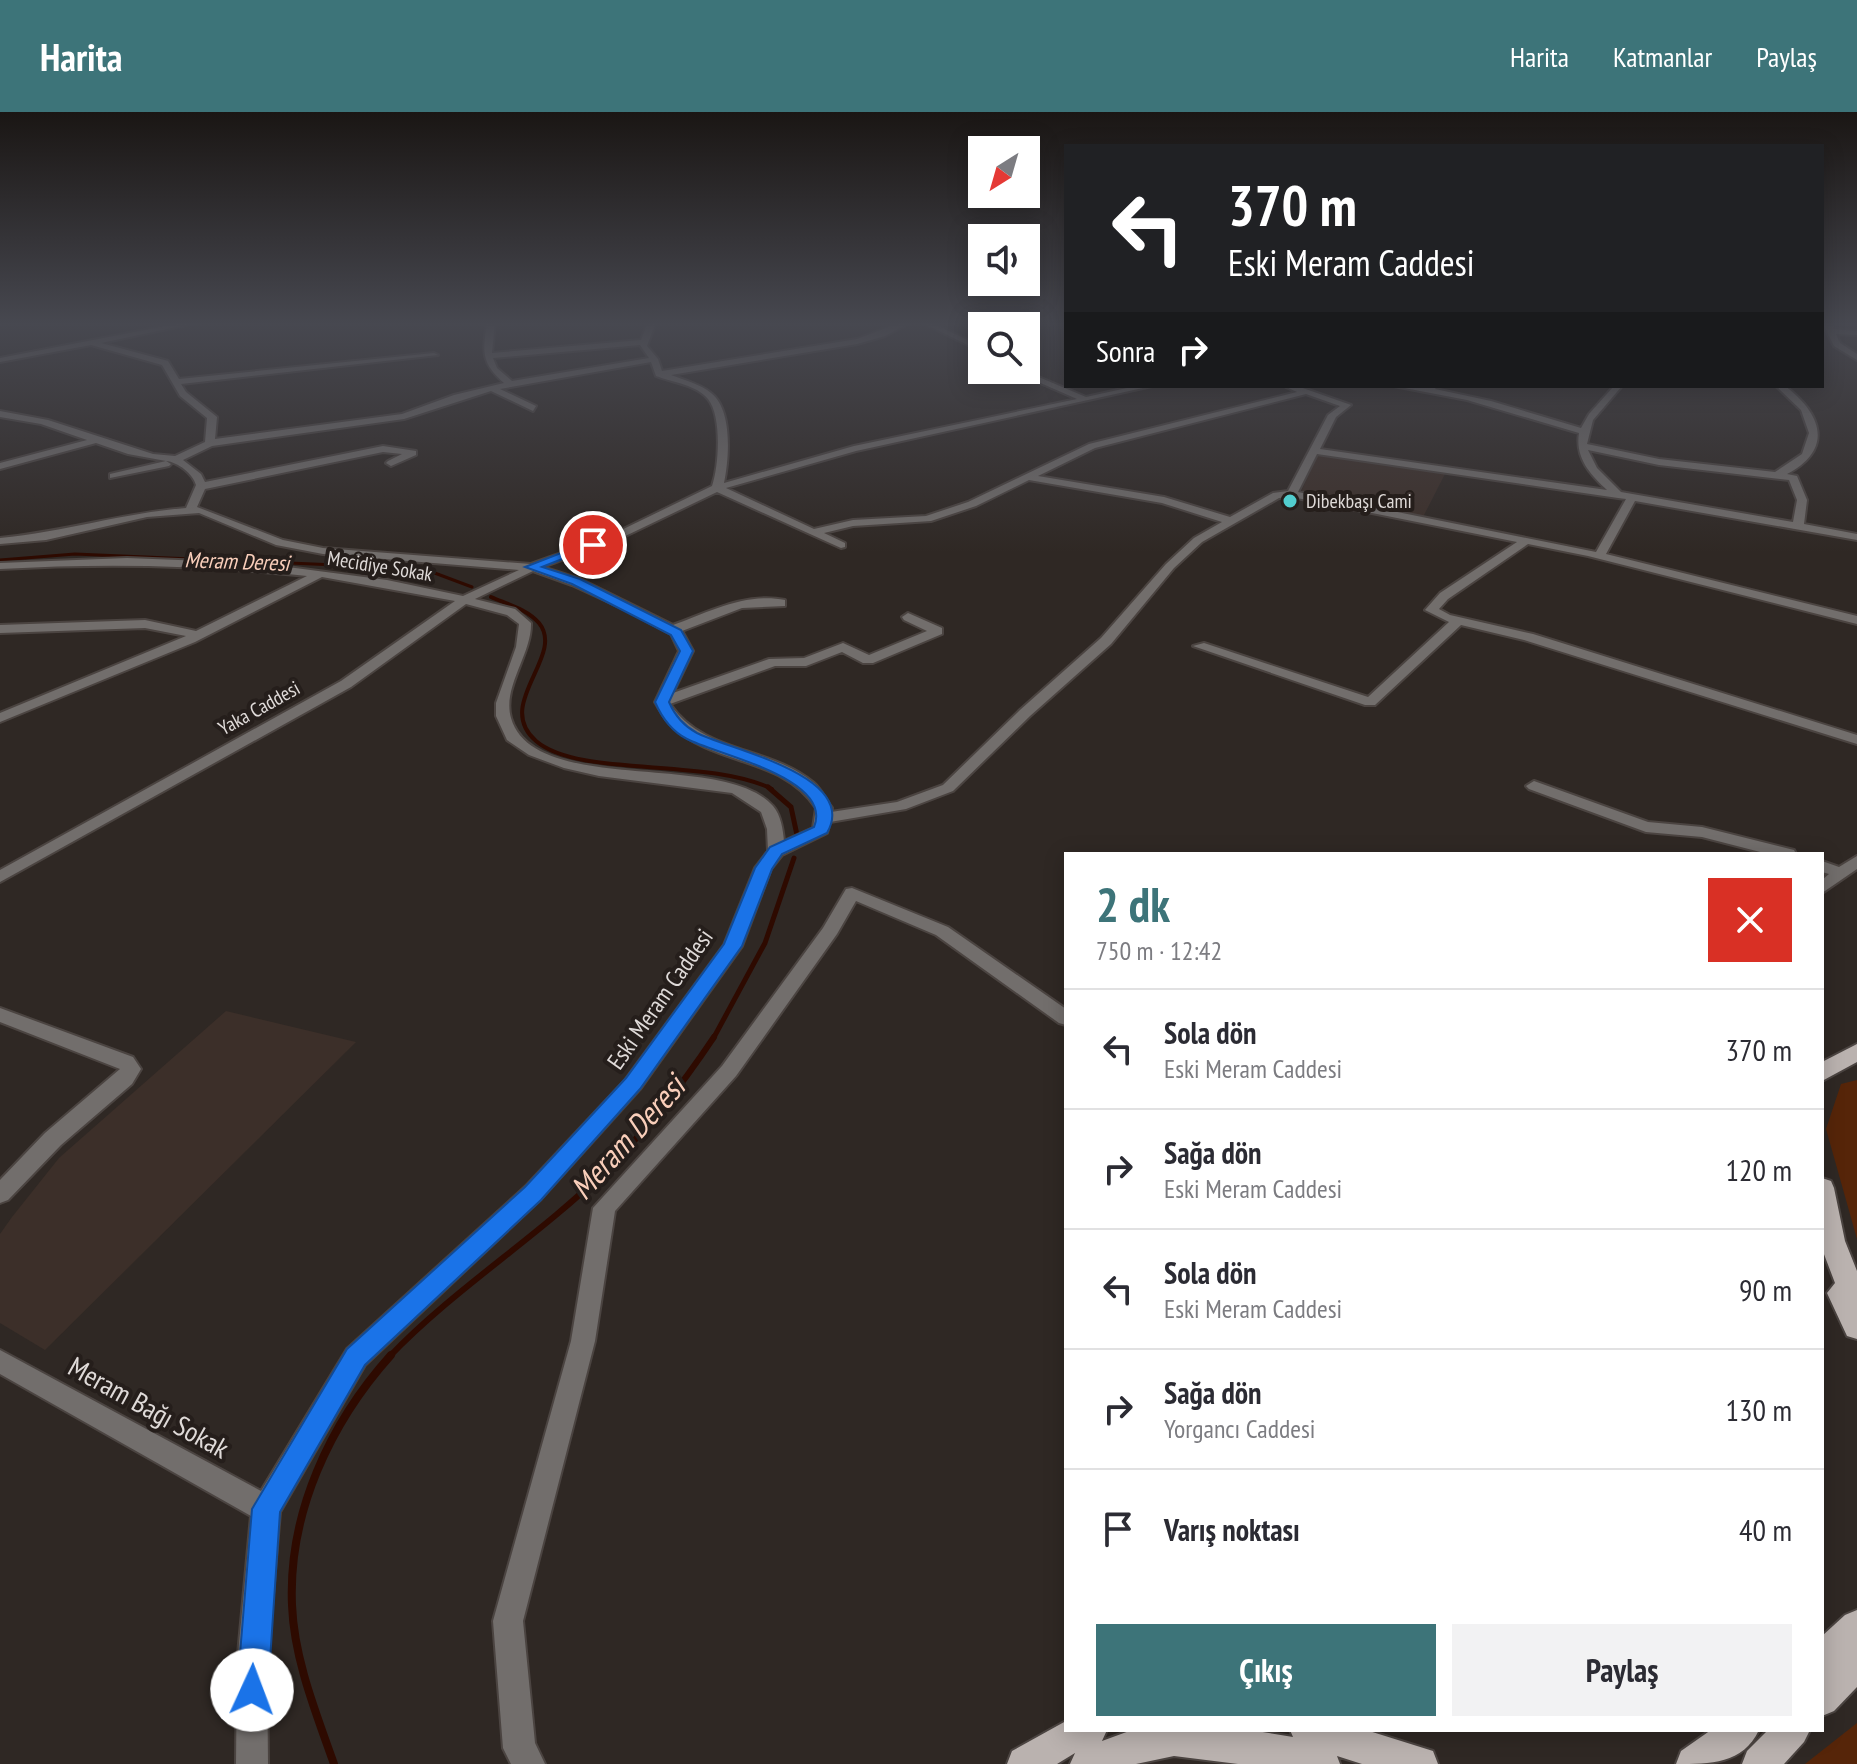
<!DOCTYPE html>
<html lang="tr">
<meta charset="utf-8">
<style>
body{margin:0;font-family:"PT Sans Narrow",sans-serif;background:#f2f2f3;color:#2b2b33;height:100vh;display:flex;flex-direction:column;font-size:30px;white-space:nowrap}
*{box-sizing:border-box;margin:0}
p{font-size:26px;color:#7c7c81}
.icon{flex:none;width:44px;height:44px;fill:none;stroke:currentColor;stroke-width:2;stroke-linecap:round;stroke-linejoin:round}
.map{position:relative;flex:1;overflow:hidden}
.panel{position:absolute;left:1064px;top:740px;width:760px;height:880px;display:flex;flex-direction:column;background:#fff;border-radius:0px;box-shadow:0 4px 20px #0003}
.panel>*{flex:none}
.banner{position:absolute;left:1064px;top:32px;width:760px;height:244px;border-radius:0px;box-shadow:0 4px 20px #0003;background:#202124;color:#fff;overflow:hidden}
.needle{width:52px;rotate:217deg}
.buttons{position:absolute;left:968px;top:24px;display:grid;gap:16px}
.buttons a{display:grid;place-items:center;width:72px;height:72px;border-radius:0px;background:#fff;box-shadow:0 4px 20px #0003;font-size:40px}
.pin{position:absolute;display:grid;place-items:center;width:68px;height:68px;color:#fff;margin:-34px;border:4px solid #fff;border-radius:50%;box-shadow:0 2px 8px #0007}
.me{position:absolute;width:88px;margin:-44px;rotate:2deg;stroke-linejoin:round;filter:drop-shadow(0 0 6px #0008)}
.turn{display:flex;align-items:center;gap:28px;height:168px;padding:0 32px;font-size:36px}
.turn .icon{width:104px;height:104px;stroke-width:2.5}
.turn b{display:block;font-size:56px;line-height:68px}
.then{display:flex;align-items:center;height:76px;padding:0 32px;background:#0003;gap:16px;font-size:30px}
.round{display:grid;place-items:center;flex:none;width:84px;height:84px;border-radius:0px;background:#f2f2f3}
.head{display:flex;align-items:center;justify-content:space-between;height:136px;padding:0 32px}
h1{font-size:48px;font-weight:800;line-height:60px;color:#3d7479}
.action{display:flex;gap:16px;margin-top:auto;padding:16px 32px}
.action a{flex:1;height:92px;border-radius:0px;background:#3d7479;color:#fff;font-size:32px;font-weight:800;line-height:92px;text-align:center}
.action a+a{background:#f2f2f3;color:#2b2b33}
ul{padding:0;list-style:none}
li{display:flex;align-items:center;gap:24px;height:120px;padding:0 32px;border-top:2px solid #e1e1e2}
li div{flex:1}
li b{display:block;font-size:30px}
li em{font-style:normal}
header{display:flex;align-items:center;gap:48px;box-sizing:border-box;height:112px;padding:0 40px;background:#3d7479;color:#fff}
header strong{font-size:38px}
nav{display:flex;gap:44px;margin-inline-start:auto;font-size:28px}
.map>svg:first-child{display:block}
</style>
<header>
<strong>Harita</strong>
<nav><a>Harita</a><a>Katmanlar</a><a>Paylaş</a></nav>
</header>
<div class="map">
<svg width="1857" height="1652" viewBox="0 0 1857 1652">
<rect width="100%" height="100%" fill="#2f2824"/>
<g fill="#3c2f29">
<polygon points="1318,342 1445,362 1423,405 1300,382"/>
<polygon points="226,899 356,930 45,1238 0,1211 0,1122 12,1105 59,1046"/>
</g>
<g fill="#562509">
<polygon points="1857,968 1857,1127 1826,1017 1841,972"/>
<polygon points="1857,1611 1857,1652 1805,1652"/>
</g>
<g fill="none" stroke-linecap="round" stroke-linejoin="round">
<polyline stroke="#2e0a00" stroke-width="3" points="0,448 75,442 407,456 432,460 472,475"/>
<path stroke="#2e0a00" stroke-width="4" d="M491,485C507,492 527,497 539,511C566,544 493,592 536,629C579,666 707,645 772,677"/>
<g stroke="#2e0a00" stroke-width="5">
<polyline points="768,675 791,695 797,723"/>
<polyline points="713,927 765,831 794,746"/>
</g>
<path stroke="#2e0a00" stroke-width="6" d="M389,1245C455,1176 538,1125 606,1058C648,1017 682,973 714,925"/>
<path stroke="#2e0a00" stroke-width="8" d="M334,1652C316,1601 294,1547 292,1493C288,1401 330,1311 391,1243"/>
<defs>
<g id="minor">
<path d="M186,210H200L101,231L168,249L179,267L434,241L438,243L181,272L186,280L217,305L215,327L402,302L454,283L504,271C480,250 483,239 487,210H495L492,241L641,228L648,210H656L647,234L658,247L662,259L857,227L902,210H911L885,224L857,232L671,263C684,268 700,272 711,281C733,298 729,347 724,371L854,334L1077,287L1011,258H1022L1086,285L1136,274H1152L856,339L726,376L814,417L853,408L926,404L968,390L1089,332L1297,280L1284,274H1297L1351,293L1336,305L1320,337L1607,378C1590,362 1575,346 1579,321L1467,288L1394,274H1437L1435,277L1491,289L1581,316L1589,302L1614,274H1622L1593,308L1587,332L1659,347L1775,360L1802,342L1809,321L1801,298L1776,274H1785C1822,302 1834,337 1787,362L1797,364L1807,388L1804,412L1857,422V428L1635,389L1606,442L1857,504V512L1588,444L1528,432L1448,487L1439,497L1450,503L1533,522L1857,623V632L1524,528L1461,513L1375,593H1365L1193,534L1204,531L1368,585L1449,510L1425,498L1440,481L1517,430L1292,385L1279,386L1202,430L1174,456L1111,532L1030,604L953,679L906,697L830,710L827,721L782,743L771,757L742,834L640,977L541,1087L365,1253L280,1400L267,1553L268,1652H236L237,1553L251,1404L0,1262V1238L261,1379L347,1237L525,1075L626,967L724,833L755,756L768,739L767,717L761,700L732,681L599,664L564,656L529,643L507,628L496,604V591L516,535L519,512L507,503L466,492L351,575L0,770V758L341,569L455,489L322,465L195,530L0,610V601L186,524L145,516L0,521V513L145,508L196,519L307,464C204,453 103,451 0,457V451L127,446L257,451L387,468L463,484L519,458L323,442L276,433L199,401L147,405L46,428L0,432V426C63,420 123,401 186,396L196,373C193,362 178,350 166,349L171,352L169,354L110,366V362L166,349L128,342L96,331L0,357V351L87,328L41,312L0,305V299L48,308L153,342L175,344L205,330L207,306L180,284L162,253L91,233L0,250V246ZM640,233L649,246L512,269L497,256L493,246ZM651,250L656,264C672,270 697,273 708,287C722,304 719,354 712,374L609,424L531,452L323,436L283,428L197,395L205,377L383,340L402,342L388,349L386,351L391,354L416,343V339L383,334L205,370L201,362L183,348L212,334L404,307L491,279L533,299L536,294L500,277ZM1306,282L1340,294L1328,303L1288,379L1273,381L1230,405L1164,385L1038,364L1095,336ZM1588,338L1659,353L1789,368L1797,388L1793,410L1621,380L1597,356ZM1317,342L1618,386L1626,387L1596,440L1298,380ZM1029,368L1162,391L1222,410L1194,426L1166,452L1101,526L1020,598L943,673L897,690L831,700L832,696C826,688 821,677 814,671C770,634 704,642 670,592L775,554H806L842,540L863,551H873L942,522V516L908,501L902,505L904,508L927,519L869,543L843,531L804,546L769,547L673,581L693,539L682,519L742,496L785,494V488C746,480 709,500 673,513L580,467L542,455L617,428L717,380L841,436L845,435V431L824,421L853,414L931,409L976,394ZM533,459L572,473L626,498L671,522L679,539L655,590C660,598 665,609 673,615C716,654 783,645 816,696L813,716L784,729C783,718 781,703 773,694C724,638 534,685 511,606C502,575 532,542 531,511L515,497L475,487Z"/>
<polygon points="921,210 930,210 982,235 982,240"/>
<polygon points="1828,210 1836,210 1833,217 1857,219 1857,223 1836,222 1840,231 1857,242 1857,248 1834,234 1824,214"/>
<polygon points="1534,669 1648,710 1702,715 1794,738 1796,742 1768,742 1702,725 1646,720 1529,677 1526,674"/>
<polygon points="1857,744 1857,757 1822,781 1822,768 1829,762 1822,760 1822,749 1839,755"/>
<polygon points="852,776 948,815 1066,897 1066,913 1059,911 936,823 856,789 837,822 736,964 615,1099 595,1229 523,1509 535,1631 545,1652 511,1652 503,1636 493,1509 571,1229 593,1096 722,954 823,816 846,777"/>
<polygon points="0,896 133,945 141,957 132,972 61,1033 8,1088 0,1091 0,1068 45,1021 120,957 0,910"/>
</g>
<g id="major">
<polygon points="1857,932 1857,950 1822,969 1822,950"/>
<polygon points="1822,1066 1831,1069 1834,1076 1845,1129 1857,1159 1857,1227 1847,1224 1827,1181 1835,1171 1822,1137"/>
<polygon points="1857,1498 1857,1575 1834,1599 1822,1604 1822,1524 1845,1503"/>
<polygon points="1066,1609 1066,1618 1107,1618 1102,1629 1132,1618 1250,1618 1293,1625 1290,1618 1366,1618 1433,1639 1438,1652 1362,1652 1337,1644 1340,1652 1238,1652 1174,1644 1136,1652 1070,1652 1075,1641 1057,1652 1007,1652 1012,1639"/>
<path d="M1711,1618H1759C1743,1652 1710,1652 1676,1652L1681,1639Z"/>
<polygon points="1768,1618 1810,1618 1804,1630 1784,1652 1742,1652 1747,1639"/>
</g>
</defs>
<use href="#minor" stroke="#4b4441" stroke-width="4"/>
<use href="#major" stroke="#4b4441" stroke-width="4"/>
<use href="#minor" fill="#726e6c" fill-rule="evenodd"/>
<use href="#major" fill="#bab2af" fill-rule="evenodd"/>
</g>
<linearGradient id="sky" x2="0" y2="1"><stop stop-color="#1a1614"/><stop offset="0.48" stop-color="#474850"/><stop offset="1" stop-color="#474850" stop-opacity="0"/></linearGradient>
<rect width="1857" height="441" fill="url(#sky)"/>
<path fill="#1a73e8" stroke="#114b97" stroke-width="2" d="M589,430L598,433L542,455L580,467L681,518L693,539L669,590C675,604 684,614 697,621C731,638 860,664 827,721L782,742L772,757L742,834L640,977L541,1088L365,1253L280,1400L268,1578L263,1589L252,1593L241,1589L237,1578L252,1397L347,1237L525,1075L626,966L724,832L755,756L770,735L814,715C834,666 717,643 687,627C671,619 662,606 655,590L680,539L671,523L572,472L525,455Z"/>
<circle fill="#52cdce" stroke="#251e1b" stroke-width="3" cx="1290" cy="389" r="8"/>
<g text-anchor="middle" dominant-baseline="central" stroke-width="8" stroke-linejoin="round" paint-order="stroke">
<g font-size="20" fill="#dfdad8" stroke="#251e1b" text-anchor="start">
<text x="1306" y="389">Dibekbaşı Cami</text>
</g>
<g font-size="20" fill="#dfdad8" stroke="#251e1b">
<text transform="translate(380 454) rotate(9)">Mecidiye Sokak</text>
<text transform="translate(259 596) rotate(-29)">Yaka Caddesi</text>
</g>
<g font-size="22" font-style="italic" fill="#f9ceba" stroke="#251e1b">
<text transform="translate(237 449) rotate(2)">Meram Deresi</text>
</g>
<g font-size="24" fill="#dfdad8" stroke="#251e1b">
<text transform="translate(660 887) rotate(-55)">Eski Meram Caddesi</text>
</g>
<g font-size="28" fill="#dfdad8" stroke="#251e1b">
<text transform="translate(149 1295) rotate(29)">Meram Bağı Sokak</text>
</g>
<g font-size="32" font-style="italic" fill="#f9ceba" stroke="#251e1b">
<text transform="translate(627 1025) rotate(-48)">Meram Deresi</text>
</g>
</g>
</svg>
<div class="buttons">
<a><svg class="needle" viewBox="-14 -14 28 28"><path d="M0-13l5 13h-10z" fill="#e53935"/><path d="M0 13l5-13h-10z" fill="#7c7c81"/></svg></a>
<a><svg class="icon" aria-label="sound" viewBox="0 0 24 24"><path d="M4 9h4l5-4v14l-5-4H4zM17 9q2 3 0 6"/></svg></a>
<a><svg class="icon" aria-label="search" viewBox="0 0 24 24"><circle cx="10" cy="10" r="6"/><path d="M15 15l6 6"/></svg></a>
</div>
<div class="pin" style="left:593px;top:433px;background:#d93025"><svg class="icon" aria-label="arrive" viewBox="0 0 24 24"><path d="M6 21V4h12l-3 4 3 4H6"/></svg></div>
<svg class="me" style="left:252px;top:1578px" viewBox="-20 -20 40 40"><circle r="19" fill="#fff"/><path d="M0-13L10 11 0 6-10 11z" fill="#1a73e8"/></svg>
<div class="banner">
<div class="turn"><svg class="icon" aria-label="left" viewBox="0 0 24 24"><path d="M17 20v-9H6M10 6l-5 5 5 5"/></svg><div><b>370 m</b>Eski Meram Caddesi</div></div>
<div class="then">Sonra<svg class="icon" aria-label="right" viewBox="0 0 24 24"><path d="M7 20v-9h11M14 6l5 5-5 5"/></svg></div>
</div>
<section class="panel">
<div class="head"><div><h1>2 dk</h1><p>750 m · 12:42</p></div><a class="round" style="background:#d93025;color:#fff"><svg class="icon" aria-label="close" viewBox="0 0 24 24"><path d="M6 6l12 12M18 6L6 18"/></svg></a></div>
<ul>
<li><svg class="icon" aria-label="left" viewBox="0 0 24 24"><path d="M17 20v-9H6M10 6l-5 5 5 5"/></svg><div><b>Sola dön</b><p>Eski Meram Caddesi</p></div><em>370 m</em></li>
<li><svg class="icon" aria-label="right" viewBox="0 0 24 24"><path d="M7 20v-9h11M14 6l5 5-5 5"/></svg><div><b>Sağa dön</b><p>Eski Meram Caddesi</p></div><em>120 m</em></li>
<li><svg class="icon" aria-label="left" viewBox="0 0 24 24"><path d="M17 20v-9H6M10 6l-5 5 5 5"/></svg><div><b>Sola dön</b><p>Eski Meram Caddesi</p></div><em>90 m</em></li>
<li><svg class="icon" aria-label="right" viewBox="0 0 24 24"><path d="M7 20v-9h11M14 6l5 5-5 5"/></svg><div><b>Sağa dön</b><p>Yorgancı Caddesi</p></div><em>130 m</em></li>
<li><svg class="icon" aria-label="arrive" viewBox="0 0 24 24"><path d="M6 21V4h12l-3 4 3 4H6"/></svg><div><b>Varış noktası</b></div><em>40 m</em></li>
</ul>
<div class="action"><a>Çıkış</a><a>Paylaş</a></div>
</section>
</div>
